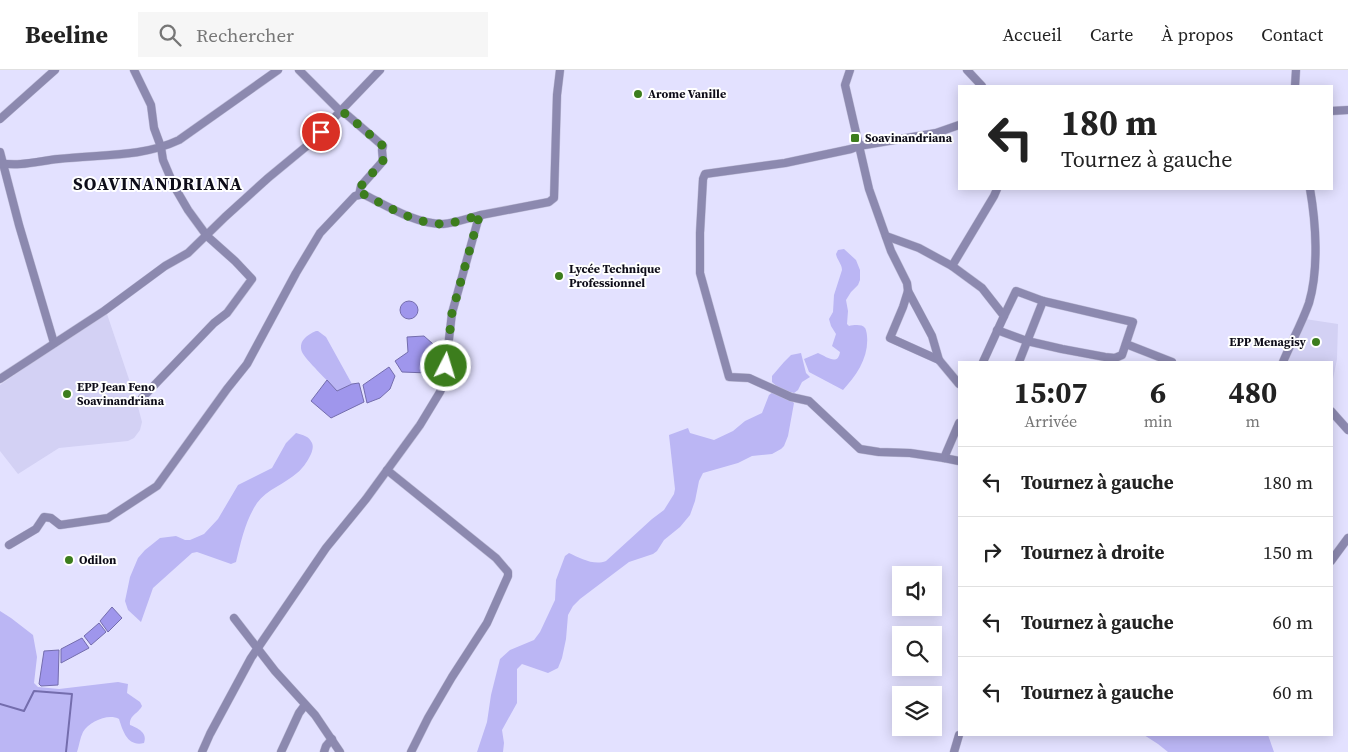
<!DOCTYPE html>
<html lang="fr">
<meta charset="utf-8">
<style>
body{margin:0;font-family:"Source Serif 4",serif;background:#f6f6f6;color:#222;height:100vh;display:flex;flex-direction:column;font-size:19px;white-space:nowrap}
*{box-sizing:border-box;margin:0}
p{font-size:16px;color:#767676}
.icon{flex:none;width:28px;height:28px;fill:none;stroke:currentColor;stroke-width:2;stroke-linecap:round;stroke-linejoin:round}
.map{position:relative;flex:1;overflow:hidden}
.side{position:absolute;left:958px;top:291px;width:375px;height:375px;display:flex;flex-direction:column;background:#fff;border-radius:0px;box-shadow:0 2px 12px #0003}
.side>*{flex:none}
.banner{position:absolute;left:958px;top:15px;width:375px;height:105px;border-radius:0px;box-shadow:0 2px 12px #0003;background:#fff;color:#222;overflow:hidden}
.tools{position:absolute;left:892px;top:496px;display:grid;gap:10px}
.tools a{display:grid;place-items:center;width:50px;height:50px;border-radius:0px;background:#fff;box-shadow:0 2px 12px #0003;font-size:25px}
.pin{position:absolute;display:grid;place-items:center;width:42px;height:42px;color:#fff;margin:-21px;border:2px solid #fff;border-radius:50%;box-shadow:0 1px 5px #0007}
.me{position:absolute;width:55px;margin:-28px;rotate:5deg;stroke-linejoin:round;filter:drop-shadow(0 0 4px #0008)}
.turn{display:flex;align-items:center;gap:18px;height:105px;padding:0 20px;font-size:22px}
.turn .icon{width:65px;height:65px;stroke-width:2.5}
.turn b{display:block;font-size:35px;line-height:42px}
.eta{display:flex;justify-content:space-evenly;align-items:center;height:85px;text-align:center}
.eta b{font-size:30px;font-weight:700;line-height:35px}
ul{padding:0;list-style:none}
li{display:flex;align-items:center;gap:15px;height:70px;padding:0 20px;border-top:1px solid #e0e0e0}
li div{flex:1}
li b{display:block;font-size:19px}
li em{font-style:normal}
header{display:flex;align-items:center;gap:30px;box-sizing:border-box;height:70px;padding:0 25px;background:#fff;border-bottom:1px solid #e0e0e0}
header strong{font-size:24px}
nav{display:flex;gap:28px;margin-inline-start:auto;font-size:18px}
.search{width:350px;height:45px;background:#f6f6f6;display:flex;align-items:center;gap:12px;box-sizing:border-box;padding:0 18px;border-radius:0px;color:#767676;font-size:19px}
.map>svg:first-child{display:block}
</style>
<header>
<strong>Beeline</strong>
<div class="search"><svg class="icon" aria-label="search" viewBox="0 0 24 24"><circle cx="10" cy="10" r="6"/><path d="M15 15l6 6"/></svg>Rechercher</div>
<nav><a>Accueil</a><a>Carte</a><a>À propos</a><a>Contact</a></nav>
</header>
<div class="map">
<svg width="1348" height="682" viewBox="0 0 1348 682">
<rect width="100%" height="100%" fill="#e3e1ff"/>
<g fill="#d3d1f4">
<polygon points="107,244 137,333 142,352 140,360 134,368 128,371 59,378 18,404 0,381 0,315 59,274"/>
<polygon points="1305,249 1338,254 1337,289 1331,319 1331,292 1286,292"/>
</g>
<g fill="#bbb6f4">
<path d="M844,179L856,190L860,200V210L858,215L851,222L846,230L848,241L847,254L849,256C854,255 862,254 865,258C866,259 867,264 867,266C869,287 857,305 843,320L809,302L804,289L818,283C827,287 838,296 840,282L832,276L836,264L831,256L829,249L833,242L834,225L842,200C842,194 837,190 836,184L838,180Z"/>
<path d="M316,261H318L326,267L352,314L337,321C331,314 304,288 302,282C298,271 307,265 316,261Z"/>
<polygon points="801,283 806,303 810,307 802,312 798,320 794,323 780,319 772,312 772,306 784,292 791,285"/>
<path d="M773,322L787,327L794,333L788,366L784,376L781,379L772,384L752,386L738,393L703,403L699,411L695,431L690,445L680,457L664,470L657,481L653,484L629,492L580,529L573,536L568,545L566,569L562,588L558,598L548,603L522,594L517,599V633L502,660L504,673L503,682H477L487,652L491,625L500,589L510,580L534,570L540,562L555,530L556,510L565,486L569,483C580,488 594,496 606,491L652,449L664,440L674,424L675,419L669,365L688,358L690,363L714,370L733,361L745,351L762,343L769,325Z"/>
<path d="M296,363C303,365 309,366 312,373C316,381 303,399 297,403C285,414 267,419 257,433C245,451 241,472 236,492L231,494L197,482L192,483L153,518L141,552L128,540L125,531L130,507L138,488L145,480L160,468L176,466L185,470H190L204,464L218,449L238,415L272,398L286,373Z"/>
<path d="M0,541L11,548L33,565L37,587L34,613L38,617L59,619L118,612L128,614L127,623L140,632L142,636C138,644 129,645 130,655C138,658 148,663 144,673C128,677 123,662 119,649C108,643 89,652 83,662C80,668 79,676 77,682H0Z"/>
<polygon points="1144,665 1268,665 1274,682 1168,682 1158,674"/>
</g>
<g fill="#9f96ec" stroke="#746dad">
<circle cx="409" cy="240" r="9"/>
<polygon points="424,266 433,274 428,303 402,302 395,291 408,282 407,267"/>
<polygon points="389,297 395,306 390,319 380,328 367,333 363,315"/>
<polygon points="327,310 337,321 352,314 359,313 364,332 331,348 311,331"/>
<polygon points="112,537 122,548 108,562 100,551"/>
<polygon points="99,553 106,562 91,575 84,566"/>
<polygon points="82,568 89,578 61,593 61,579"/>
<polygon points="59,580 58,615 41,616 39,614 44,581"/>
</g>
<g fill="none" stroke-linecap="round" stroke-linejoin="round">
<polyline stroke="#746dad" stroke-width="2" points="0,634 24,641 34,621 72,624 66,682"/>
<defs>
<g id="minor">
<polyline points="134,0 151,35 154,58 161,77 163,90 174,116 188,140 207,166 235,191 252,209 227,243 214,253 142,328"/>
<polyline points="299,0 341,42 346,44 383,76 382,80 383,91 361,116 359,125"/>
<polyline points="850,0 845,15 869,119 891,181 907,213 908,221 903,237 890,268 939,290 959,314"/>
<polyline points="967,0 982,16"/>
<polyline points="1295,16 1296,0"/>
<polyline points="1331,41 1348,40"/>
<polyline points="0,49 55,0"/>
<polyline points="959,55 936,63 859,76 851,79 785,93 705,104 703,109 700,163 700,203 729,307 749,308 791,327 809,331 860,379 879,382 910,383 944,388 959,391"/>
<polyline points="0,82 19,155 54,273"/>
<path d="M0,93C19,97 39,91 58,89C98,84 141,88 179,70L278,0"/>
<polyline points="886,166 919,178 952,196 982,218 1004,246 983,292"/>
<polyline points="952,196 994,126 997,119"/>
<polyline points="908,221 932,266 939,290"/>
<polyline points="997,260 1027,271 1062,279 1105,287 1115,288 1122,285 1133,252 1043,231 1016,221 1004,246"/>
<polyline points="1126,274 1172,292"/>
<polyline points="1019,292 1043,231"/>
<path d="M1283,292C1291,273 1302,253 1309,233C1319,199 1316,153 1310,119"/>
<polyline points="0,309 104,241 165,196 188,183 225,147 268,108 308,75 380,0"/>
<polyline points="1331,341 1348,360"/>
<polyline points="944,388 959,353"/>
<polyline points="387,400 496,488 508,502 508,506 487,553 452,607 428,648 411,682"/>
<path d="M9,475L36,459L44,447L51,448L60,455L108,448L157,416L227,319L247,294L296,203L320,163L355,126L363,124C387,136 415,154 443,154C455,153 469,148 481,145"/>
<polyline points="1331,491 1348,468"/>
<polyline points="234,548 275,601 315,645 340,682"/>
<polyline points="202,682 210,664 251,588 326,478 366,429 420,355 440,322 444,312 452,243 478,150 481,145 549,132 554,128 557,25 560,0"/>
<polyline points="281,682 299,643 305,635"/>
<polyline points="324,682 326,676 332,669"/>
<polyline points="954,682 959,665"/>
</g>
</defs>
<use href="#minor" stroke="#c1bfda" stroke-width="9"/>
<use href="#minor" stroke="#8c89af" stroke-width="8"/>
</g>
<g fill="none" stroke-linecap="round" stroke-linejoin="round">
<path stroke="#3c7d1d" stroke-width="9" stroke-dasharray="0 16.2" d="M321,62L341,42L346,44L383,76L382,80L383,91L361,116L359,125L363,124C387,136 415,154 443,154C455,153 469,148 481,145L478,150L452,243L446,296"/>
</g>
<g fill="#3c7d1d" stroke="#fff" stroke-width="2">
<circle cx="638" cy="24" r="5"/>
<rect x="850" y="63" width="10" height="10" rx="2.5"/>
<circle cx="559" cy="206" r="5"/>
<circle cx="1316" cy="272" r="5"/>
<circle cx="67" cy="324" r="5"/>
<circle cx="69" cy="490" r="5"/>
</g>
<g text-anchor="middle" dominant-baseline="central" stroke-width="4" stroke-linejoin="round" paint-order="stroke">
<g font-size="12" font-weight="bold" fill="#0e0d19" stroke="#fff" text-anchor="start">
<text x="648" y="24">Arome Vanille</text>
<text x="865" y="68">Soavinandriana</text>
<text x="569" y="199">Lycée Technique<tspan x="569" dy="14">Professionnel</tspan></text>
<text x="1306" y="272" text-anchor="end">EPP Menagisy</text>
<text x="77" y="317">EPP Jean Feno<tspan x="77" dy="14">Soavinandriana</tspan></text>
<text x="79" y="490">Odilon</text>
</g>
<g font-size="18" font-weight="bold" letter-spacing="1" fill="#0e0d19" stroke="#fff">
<text x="158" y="113">SOAVINANDRIANA</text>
</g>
</g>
</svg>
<div class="tools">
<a><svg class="icon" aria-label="sound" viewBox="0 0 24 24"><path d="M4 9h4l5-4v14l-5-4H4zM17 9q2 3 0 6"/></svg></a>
<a><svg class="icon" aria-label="search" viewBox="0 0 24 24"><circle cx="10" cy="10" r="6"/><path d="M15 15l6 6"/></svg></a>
<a><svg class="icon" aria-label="layers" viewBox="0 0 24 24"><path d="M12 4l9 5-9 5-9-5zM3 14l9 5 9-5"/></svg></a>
</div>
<div class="pin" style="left:321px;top:62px;background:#d93025"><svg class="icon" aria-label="arrive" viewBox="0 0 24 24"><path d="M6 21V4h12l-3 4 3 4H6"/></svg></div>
<svg class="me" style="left:446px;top:296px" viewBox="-20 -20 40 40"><circle r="17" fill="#3c7d1d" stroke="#fff" stroke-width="3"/><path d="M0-11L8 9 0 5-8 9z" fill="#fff"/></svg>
<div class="banner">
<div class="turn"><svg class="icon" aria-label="left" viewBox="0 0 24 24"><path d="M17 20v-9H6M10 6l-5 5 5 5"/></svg><div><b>180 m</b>Tournez à gauche</div></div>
</div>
<section class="side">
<div class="eta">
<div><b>15:07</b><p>Arrivée</p></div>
<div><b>6</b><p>min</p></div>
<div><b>480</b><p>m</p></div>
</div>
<ul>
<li><svg class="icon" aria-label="left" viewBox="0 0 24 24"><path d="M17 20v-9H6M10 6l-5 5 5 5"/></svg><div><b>Tournez à gauche</b></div><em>180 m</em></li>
<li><svg class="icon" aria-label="right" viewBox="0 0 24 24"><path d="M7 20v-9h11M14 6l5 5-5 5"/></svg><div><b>Tournez à droite</b></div><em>150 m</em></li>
<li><svg class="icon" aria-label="left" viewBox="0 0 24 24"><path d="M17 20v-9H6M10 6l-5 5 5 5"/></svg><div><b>Tournez à gauche</b></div><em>60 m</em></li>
<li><svg class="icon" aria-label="left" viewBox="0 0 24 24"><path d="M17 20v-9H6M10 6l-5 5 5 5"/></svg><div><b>Tournez à gauche</b></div><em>60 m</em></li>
</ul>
</section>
</div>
